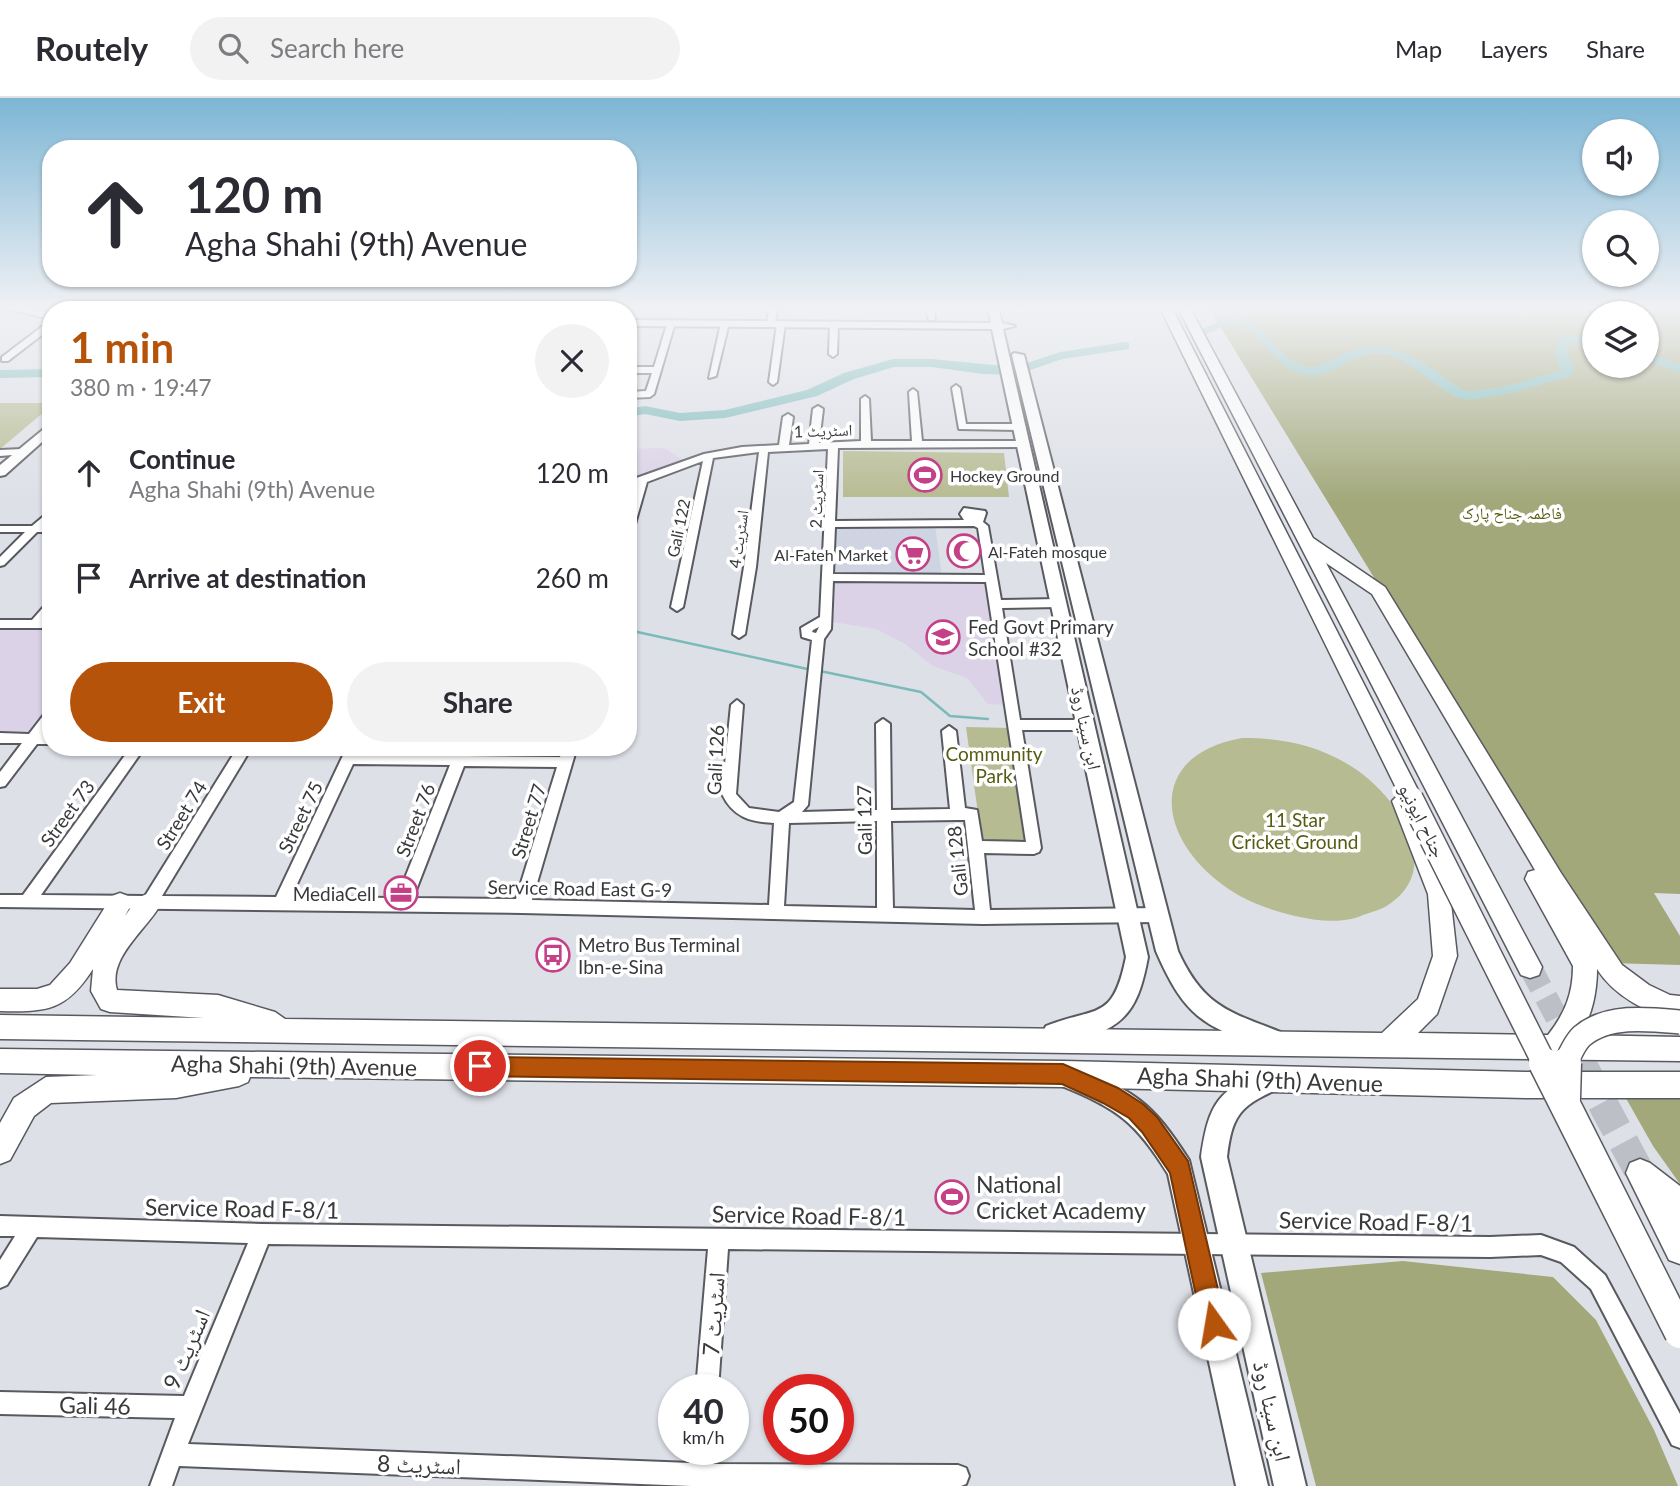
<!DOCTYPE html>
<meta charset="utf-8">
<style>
body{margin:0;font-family:Lato,"Noto Naskh Arabic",sans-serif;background:#f2f2f3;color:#2b2b33;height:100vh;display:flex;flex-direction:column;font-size:26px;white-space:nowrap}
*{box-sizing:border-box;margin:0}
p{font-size:23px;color:#7c7c81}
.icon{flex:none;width:38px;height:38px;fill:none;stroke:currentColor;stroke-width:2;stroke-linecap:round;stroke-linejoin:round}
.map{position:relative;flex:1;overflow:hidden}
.side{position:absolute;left:42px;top:203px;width:595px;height:455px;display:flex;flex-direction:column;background:#fff;border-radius:28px;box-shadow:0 2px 5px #0004}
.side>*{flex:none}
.top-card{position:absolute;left:42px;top:42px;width:595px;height:147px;border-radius:28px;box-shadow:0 2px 5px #0004;background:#fff;color:#2b2b33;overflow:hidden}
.tools{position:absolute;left:1582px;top:21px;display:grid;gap:14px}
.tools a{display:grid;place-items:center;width:77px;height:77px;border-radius:50%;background:#fff;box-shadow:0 2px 5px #0004;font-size:35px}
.speed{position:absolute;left:658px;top:1276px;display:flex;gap:14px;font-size:35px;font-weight:700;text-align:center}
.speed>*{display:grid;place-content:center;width:91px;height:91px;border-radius:50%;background:#fff;box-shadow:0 2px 5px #0004;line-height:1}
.speed small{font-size:18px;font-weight:400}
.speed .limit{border:10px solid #d22;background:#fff;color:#111}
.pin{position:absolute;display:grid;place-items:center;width:60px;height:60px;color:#fff;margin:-30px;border:4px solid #fff;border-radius:50%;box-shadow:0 2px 7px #0007}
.me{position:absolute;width:77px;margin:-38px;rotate:347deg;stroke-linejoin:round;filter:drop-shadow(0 0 5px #0008)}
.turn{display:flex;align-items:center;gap:24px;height:147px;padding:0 28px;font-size:32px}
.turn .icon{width:91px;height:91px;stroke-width:2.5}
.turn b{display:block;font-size:49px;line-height:60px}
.round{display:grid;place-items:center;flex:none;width:74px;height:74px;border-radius:37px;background:#f2f2f3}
.headline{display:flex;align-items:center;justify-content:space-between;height:119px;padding:0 28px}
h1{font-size:42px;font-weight:700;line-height:52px;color:#b45309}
.button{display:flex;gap:14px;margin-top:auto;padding:14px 28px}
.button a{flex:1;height:80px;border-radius:42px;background:#b45309;color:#fff;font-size:28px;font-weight:700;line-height:80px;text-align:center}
.button a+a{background:#f2f2f3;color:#2b2b33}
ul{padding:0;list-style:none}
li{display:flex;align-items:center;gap:21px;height:105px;padding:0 28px}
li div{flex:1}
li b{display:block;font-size:26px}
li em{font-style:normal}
header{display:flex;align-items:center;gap:42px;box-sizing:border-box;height:98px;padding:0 35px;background:#fff;border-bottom:2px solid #e1e1e2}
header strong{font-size:33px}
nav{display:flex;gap:38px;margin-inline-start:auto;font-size:24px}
.search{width:490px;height:63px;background:#f2f2f3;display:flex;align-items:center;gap:18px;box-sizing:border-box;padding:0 24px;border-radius:38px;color:#7c7c81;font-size:26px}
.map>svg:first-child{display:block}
</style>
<header>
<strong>Routely</strong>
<div class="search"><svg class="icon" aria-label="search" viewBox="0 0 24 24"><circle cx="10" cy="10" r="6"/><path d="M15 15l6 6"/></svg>Search here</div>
<nav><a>Map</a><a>Layers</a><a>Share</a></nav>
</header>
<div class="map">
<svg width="1680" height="1388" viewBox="0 0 1680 1388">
<rect width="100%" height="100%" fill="#dde0e7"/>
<g fill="#ced4e2">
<polygon points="61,210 592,210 591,212 58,212"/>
<polygon points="835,427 935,427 942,479 832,478"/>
</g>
<g fill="#dbd2e7">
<polygon points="664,350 685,363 628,385 628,351"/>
<polygon points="832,482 988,484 1003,607 988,606 967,580 933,568 905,546 876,531 833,524"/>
<polygon points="0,530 51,530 51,605 26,635 0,634"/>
</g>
<g fill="#b6bb91">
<polygon points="0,305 51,305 51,308 0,351"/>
<polygon points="843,353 1004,355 1009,399 843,399"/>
<polygon points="966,629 1011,630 1027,745 982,744"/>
<path d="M1242,640C1279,640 1312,646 1344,664C1390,688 1450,767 1388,807C1381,812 1371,814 1363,817C1343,826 1317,823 1295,818C1270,812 1244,803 1223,787C1156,738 1147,657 1242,640Z"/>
</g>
<g fill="#a2a87a" fill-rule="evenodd">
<path d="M1209,210H1680V796L1654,795L1680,838V867L1610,865ZM1594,215H1647V268H1594Z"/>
<polygon points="1623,995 1680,1000 1680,1086 1653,1048"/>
<polygon points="1403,1163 1553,1179 1596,1222 1654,1332 1678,1388 1316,1388 1261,1175"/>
</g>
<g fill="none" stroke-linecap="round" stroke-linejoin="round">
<g stroke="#7cbab9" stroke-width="2.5">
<polyline points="628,532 812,572"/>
<polyline points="820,573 921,594 950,618 988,621"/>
</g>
<g fill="#7cbab9" fill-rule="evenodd">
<path d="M1229,220C1266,218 1272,257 1303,268C1318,273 1334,259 1348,254C1391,237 1430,268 1464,293L1502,289L1561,273L1555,254L1561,237L1594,240V248L1570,244L1567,254L1574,270L1571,278C1549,284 1474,309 1456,299C1433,288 1404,255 1377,255C1350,255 1328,284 1301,276C1274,268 1258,227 1233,227C1223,227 1213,234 1203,237L1197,233Z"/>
<polygon points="1125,244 1129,245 1129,251 1062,261 1016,277 983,276 932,269 894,269 854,281 817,298 725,320 680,323 645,316 628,319 628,311 645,308 680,315 725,312 807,292 844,275 893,261 932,261 1015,269 1060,254"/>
<polygon points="1647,255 1680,267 1680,275 1647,263"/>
<polygon points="51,271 51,279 0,280 0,272"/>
</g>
<polyline stroke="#bcbfc5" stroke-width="23" stroke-dasharray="23 11" stroke-linecap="butt" points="1530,869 1582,967"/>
<polyline stroke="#bcbfc5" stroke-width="30" stroke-dasharray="30 15" stroke-linecap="butt" points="1581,965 1640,1075"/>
<defs>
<g id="street">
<polygon points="769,210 777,210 775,225 771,227 767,225"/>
<polygon points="926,210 934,210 935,222 929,222"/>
<polygon points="668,223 675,225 654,296 650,299 628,300 628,294 646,293 652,275 628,275 628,269 654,269"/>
<polygon points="725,223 729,225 716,278 709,280 721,225"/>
<polygon points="48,224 51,224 51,230 8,263 2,263 2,259"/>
<polygon points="781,224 785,226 777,284 773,287 769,284 777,226"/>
<polygon points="834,224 838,226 837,256 833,259 829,256 830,226"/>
<polygon points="48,259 51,259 51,265 45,263"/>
<polygon points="956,287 960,290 966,326 1021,326 1026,329 1021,332 959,331 952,290"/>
<path d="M913,291L917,294L922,343H1024L1029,346L1024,349L838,350L835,423L964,422L960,416L964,410L985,413L986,415L983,424L988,428L1001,502L1059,501L1065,505L1059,509L1002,510L1020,622H1086L1093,627L1086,632H1022L1041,750L1039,754L1034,756L984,755L990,812L1158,810L1164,812L1166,817L1164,822L1158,824L983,826L522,815L0,809V797H23L131,649H145L41,797L145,798L238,649H252L162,798L276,799L347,649H361L357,656L454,657L457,649H471L467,658L560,659L563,649H577L532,802L769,807L774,725C750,724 733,719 722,696L731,607L737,602L743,607L736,696L749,710L779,714L794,704L812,542L802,539L801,530L820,519L828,351L768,354L756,469L745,536L739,540L733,536L744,469L759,354L713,360L683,509L677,513L671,509L703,363L647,384L633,433L628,436V413L635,388L628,390V383L704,356L742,349L779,347L783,319L788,316L793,319L789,347L809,346L813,311L818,308L823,311L819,345L861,343V301L865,298L869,301L871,343H912L909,294ZM974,428L978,430L985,477L833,476L835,429ZM833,483L986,484L1026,744L982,743L977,712L965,710L956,633L949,628L942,633L950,711L891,712L890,626L883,621L876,626L877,712L802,714L808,707L824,541L831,531ZM819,529L816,535L812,534L813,532ZM353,666L450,667L397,800L291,799ZM464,668L557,669L516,801L413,800ZM958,722H965L975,812L893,810L891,723ZM877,723V810L784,808L789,725Z"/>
<polygon points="22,351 25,352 25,356 0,358 0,352"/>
<polygon points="51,412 51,421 44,428 51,428 51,434 37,434 4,467 0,468 0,459 25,434 0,434 0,428 32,428"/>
<polygon points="51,504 51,516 45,522 51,522 51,530 0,530 0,522 32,522 47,505"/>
<polygon points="51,612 51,627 44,636 51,636 51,646 37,646 5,688 0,689 0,674 22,645 0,645 0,635 29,636 46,614"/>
<polygon points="0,1118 262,1126 1490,1139 1541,1137 1574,1149 1605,1177 1680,1316 1680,1350 1672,1347 1591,1191 1561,1164 1541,1157 1490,1159 728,1151 718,1292 696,1292 708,1151 268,1146 188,1346 691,1365 692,1351 714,1351 713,1366 958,1367 966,1370 969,1378 966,1386 961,1388 691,1388 179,1368 172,1388 150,1388 175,1320 0,1316 0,1294 184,1298 248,1145 37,1139 7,1187 0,1190 0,1162 15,1138 0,1138"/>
</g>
<g id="secondary">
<polygon points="3,210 23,210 51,215 51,221"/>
<path d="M988,210H998L1002,225L1015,228L1003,231L1148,859C1139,907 1128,929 1078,942C1067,945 1057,948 1046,944L1042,936L1046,928C1097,908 1113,924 1126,859L992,231L628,228V222L991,225Z"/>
<path d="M1014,255L1024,257L1178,853C1204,910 1230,914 1283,935L1287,943L1283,951L1275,954C1207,928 1187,925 1156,853L1012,257Z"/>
<polygon points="51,325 51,336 5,377 0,378 0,367"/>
<path d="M1071,968C1136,994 1151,1003 1189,1062L1268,1388H1236L1168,1076C1136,1024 1118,1011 1062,988L1059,980L1062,972Z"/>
<path d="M1269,971L1278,975L1281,983L1278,991C1239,1008 1232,1018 1227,1059L1306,1388H1274L1201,1059C1209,1004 1218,992 1269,971Z"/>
</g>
<g id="primary">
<path d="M1160,210H1172L1422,700L1415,707L1450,796L1457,858L1437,916L1418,935L1548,937C1565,915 1573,896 1573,868L1525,781L1528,774L1535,772L1372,496L1326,465L1542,869L1539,877L1530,880L1521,877L1178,210H1190L1313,440L1385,489L1561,775L1622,867L1649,887L1670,897L1680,898V922C1649,917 1614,898 1597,871C1597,893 1592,920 1579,937L1680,939V963L0,941V917L204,920L110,914L101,911L91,893L93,871C66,913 47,914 0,913V891H37L50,887L70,865L112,798L120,795L128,798L132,805L125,818C134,806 141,791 158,797L162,804C148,831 107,859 117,892L218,897L275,914L285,921L1382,935L1418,901L1433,858L1428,796L1392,703L1399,696Z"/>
<polygon points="0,951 1064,963 1526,974 1680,974 1680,1000 1526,1000 1064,989 250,979 248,984 239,988 176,1000 51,1005 34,1018 10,1062 0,1066 0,1025 14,1000 46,979 97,977 0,975"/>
<polygon points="1640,1061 1650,1065 1680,1088 1680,1166 1669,1162 1626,1075 1630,1065"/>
</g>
</defs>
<use href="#street" stroke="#585a60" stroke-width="4"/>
<use href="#secondary" stroke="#585a60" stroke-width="4"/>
<use href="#primary" stroke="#585a60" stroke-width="3"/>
<use href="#street" fill="#fff" fill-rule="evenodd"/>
<use href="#secondary" fill="#fff" fill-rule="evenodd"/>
<use href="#primary" fill="#fff" fill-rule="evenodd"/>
<defs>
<g id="primary-bridge-far1">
<polyline points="1411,700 1545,967"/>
<path d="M1565,967C1569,958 1575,944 1582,938C1608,916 1649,921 1680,924"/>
</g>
<g id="primary-bridge">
<polyline points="1544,965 1680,1235"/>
<polyline points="1565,1000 1566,965"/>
</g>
</defs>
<use href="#primary-bridge-far1" stroke="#585a60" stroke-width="26" stroke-linecap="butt"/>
<use href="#primary-bridge" stroke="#585a60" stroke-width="33" stroke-linecap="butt"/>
<use href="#primary-bridge-far1" stroke="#fff" stroke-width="23"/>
<use href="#primary-bridge" stroke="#fff" stroke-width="30"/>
</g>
<linearGradient id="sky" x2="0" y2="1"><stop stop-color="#7db6d5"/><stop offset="0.52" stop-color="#f0f1f4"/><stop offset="1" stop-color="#f0f1f4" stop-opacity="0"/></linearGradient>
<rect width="1680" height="404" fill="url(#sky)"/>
<polygon fill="#b45309" stroke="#753606" stroke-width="2" points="480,959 1063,966 1118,990 1143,1006 1157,1019 1188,1063 1226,1226 1222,1234 1214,1238 1205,1234 1202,1226 1170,1075 1142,1034 1129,1020 1103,1005 1062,986 480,978 473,975 470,968 473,962"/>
<defs>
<symbol id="stadium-ring" viewBox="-11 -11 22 22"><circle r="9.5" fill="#fff" stroke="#c44187" stroke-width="1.5"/><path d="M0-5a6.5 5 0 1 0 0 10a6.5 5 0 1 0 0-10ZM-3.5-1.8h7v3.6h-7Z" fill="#c44187"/></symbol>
<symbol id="mosque-ring" viewBox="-11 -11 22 22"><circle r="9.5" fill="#fff" stroke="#c44187" stroke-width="1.5"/><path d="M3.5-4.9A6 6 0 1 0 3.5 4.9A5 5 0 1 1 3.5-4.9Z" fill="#c44187"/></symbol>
<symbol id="supermarket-ring" viewBox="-11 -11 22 22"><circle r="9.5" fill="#fff" stroke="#c44187" stroke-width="1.5"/><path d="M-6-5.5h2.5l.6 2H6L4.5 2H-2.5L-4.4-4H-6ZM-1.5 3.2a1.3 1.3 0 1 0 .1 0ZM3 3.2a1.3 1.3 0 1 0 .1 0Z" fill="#c44187"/></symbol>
<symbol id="school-ring" viewBox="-11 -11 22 22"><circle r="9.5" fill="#fff" stroke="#c44187" stroke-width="1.5"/><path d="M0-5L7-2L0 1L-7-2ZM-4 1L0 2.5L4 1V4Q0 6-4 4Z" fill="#c44187"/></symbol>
<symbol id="office-ring" viewBox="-11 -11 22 22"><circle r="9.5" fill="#fff" stroke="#c44187" stroke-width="1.5"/><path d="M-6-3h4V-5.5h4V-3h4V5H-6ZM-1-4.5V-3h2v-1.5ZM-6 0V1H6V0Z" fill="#c44187"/></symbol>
<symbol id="bus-ring" viewBox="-11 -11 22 22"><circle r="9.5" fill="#fff" stroke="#c44187" stroke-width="1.5"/><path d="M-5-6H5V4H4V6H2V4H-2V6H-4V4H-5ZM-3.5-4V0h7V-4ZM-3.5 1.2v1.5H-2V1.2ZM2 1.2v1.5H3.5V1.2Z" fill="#c44187"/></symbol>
</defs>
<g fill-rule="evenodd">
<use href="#stadium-ring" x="906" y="358" width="38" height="38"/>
<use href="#mosque-ring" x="945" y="434" width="38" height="38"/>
<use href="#supermarket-ring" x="894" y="437" width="38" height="38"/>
<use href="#school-ring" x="924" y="520" width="38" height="38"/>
<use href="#office-ring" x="382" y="776" width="38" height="38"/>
<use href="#bus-ring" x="534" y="838" width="38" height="38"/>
<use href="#stadium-ring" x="933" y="1080" width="38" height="38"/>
</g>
<g text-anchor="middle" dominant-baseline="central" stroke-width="7" stroke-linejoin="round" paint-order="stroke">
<g font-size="16" fill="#38393b" stroke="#fff">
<text transform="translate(823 332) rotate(-2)">اسٹریٹ 1</text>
<text transform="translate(816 401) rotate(-88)">اسٹریٹ 2</text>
<text transform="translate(678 430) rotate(-78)">Gali 122</text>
<text transform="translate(738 441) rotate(-82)">اسٹریٹ 4</text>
</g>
<g font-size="16" fill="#38393b" stroke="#fff" text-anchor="start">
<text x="950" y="377">Hockey Ground</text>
<text x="988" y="453">Al-Fateh mosque</text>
<text x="888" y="456" text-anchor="end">Al-Fateh Market</text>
</g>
<g font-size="16" fill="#565c11" stroke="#fff">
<text x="1512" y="414">فاطمہ جناح پارک</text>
</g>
<g font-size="19" fill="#38393b" stroke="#fff" text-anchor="start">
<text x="968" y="528">Fed Govt Primary<tspan x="968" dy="22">School #32</tspan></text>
<text x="376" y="795" text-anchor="end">MediaCell</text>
<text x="578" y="846">Metro Bus Terminal<tspan x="578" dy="22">Ibn-e-Sina</tspan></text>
</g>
<g font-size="19" fill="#38393b" stroke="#fff">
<text transform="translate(1087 630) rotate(78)">ابن سینا روڈ</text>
<text transform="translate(715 662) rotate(-87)">Gali 126</text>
<text transform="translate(67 715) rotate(-54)">Street 73</text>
<text transform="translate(181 717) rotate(-58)">Street 74</text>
<text transform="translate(300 719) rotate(-64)">Street 75</text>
<text transform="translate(415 722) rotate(-69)">Street 76</text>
<text transform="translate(864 722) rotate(-91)">Gali 127</text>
<text transform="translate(1423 722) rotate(63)">جناح ایونیو</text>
<text transform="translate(528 723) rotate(-73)">Street 77</text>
<text transform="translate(957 763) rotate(-96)">Gali 128</text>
<text transform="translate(580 790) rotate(1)">Service Road East G-9</text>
</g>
<g font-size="19" fill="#565c11" stroke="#fff">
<text x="994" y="655">Community<tspan x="994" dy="22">Park</tspan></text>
<text x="1295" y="721">11 Star<tspan x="1295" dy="22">Cricket Ground</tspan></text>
</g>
<g font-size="23" fill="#38393b" stroke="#fff">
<text transform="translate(294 967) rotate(1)">Agha Shahi (9th) Avenue</text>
<text transform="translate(1260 981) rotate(2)">Agha Shahi (9th) Avenue</text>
<text transform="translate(242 1110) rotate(1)">Service Road F-8/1</text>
<text transform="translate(809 1117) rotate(1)">Service Road F-8/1</text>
<text transform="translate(1376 1123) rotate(1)">Service Road F-8/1</text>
<text transform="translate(713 1216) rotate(-86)">اسٹریٹ 7</text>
<text transform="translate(186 1251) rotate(-67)">اسٹریٹ 9</text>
<text transform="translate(95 1307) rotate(1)">Gali 46</text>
<text transform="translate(1273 1313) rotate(77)">ابن سینا روڈ</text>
<text transform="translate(419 1366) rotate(2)">اسٹریٹ 8</text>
</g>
<g font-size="23" fill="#38393b" stroke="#fff" text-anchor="start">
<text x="976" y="1086">National<tspan x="976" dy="26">Cricket Academy</tspan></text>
</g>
</g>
</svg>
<div class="tools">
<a><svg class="icon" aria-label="sound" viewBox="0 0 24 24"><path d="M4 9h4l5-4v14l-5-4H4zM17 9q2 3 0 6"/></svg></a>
<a><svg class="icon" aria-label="search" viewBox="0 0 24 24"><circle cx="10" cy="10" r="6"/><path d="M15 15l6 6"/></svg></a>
<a><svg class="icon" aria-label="layers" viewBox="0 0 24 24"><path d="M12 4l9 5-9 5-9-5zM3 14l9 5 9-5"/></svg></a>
</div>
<div class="speed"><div>40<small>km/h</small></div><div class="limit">50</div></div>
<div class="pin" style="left:480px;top:968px;background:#d93025"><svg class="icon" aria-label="arrive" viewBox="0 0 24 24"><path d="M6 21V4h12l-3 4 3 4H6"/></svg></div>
<svg class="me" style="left:1214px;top:1226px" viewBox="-20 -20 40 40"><circle r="19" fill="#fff"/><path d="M0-13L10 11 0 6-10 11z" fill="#b45309"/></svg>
<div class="top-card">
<div class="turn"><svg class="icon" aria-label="ahead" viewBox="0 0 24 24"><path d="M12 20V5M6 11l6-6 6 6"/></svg><div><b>120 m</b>Agha Shahi (9th) Avenue</div></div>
</div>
<section class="side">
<div class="headline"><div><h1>1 min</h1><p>380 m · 19:47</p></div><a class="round"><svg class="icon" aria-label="close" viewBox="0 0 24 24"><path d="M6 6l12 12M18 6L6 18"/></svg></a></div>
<ul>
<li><svg class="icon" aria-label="ahead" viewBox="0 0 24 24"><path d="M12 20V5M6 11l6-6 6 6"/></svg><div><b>Continue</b><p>Agha Shahi (9th) Avenue</p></div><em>120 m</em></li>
<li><svg class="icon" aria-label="arrive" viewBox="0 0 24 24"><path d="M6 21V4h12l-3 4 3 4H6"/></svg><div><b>Arrive at destination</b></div><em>260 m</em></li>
</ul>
<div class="button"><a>Exit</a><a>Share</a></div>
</section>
</div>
